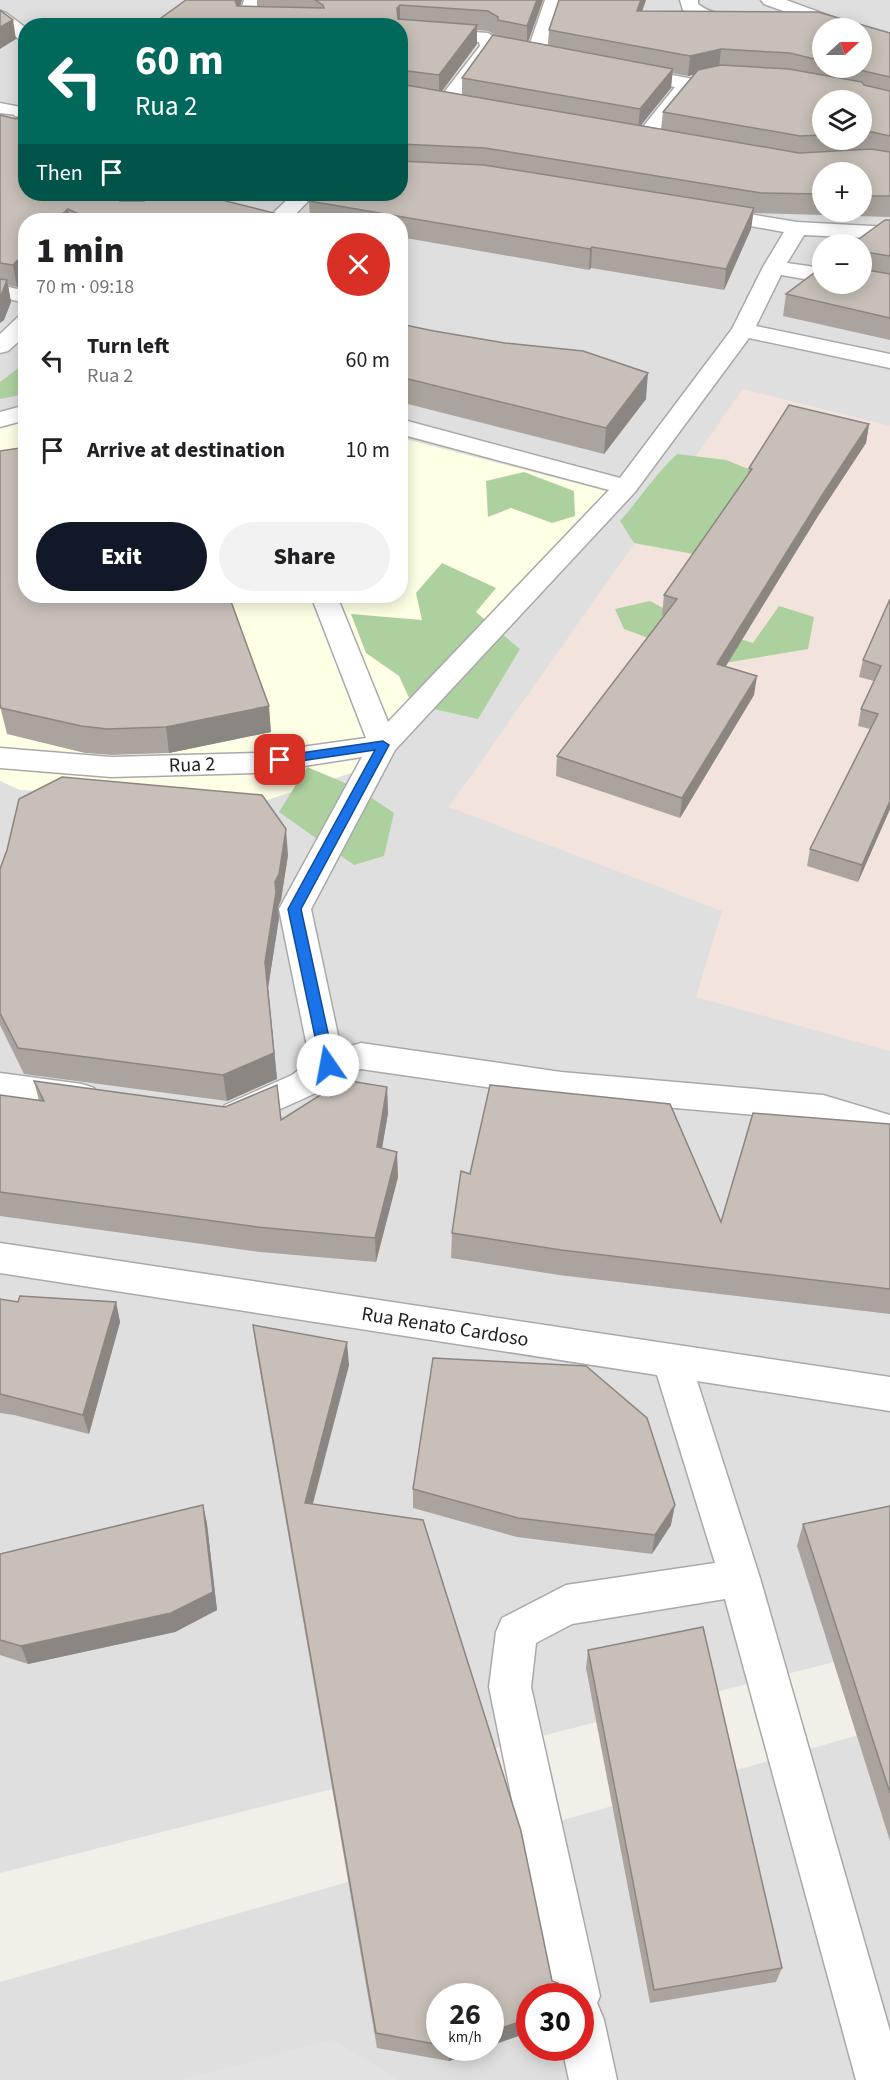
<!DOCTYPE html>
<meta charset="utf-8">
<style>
body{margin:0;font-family:"Source Sans 3",sans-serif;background:#f2f2f2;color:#202124;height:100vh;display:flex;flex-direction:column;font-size:22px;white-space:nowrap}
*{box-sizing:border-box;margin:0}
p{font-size:20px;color:#757577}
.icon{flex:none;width:33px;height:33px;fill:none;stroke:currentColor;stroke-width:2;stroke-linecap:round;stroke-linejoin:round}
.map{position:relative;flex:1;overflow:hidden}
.details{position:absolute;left:18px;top:213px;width:390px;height:390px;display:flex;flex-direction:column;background:#fff;border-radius:24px;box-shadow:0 3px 15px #0003}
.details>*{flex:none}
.top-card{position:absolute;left:18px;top:18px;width:390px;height:183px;border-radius:24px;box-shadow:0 3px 15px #0003;background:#00695c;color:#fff;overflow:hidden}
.needle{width:39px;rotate:69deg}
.buttons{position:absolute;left:812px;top:18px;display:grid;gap:12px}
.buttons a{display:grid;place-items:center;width:60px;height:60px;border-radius:50%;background:#fff;box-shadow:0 3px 15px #0003;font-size:30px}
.speed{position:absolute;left:426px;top:1983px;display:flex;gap:12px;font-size:30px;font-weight:700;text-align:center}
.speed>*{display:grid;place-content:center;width:78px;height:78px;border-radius:50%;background:#fff;box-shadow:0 3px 15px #0003;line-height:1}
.speed small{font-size:15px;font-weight:400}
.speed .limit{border:9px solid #d22;background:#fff;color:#111}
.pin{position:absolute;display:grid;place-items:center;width:51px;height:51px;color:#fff;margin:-26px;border-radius:12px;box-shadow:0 3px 9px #0006}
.me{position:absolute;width:66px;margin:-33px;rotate:348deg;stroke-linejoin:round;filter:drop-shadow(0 0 4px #0008)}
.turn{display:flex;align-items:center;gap:21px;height:126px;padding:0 18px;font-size:27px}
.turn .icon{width:78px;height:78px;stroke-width:2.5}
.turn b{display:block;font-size:42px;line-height:51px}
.then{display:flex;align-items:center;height:57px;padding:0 18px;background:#0003;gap:12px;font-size:22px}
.round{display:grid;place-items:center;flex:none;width:63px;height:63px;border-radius:32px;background:#f2f2f2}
.summary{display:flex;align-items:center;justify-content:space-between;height:102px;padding:0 18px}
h1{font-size:36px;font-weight:800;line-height:45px}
.button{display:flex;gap:12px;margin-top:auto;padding:12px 18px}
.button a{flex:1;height:69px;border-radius:36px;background:#111827;color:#fff;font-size:24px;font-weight:800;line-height:69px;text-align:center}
.button a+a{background:#f2f2f2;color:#202124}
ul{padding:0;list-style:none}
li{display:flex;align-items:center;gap:18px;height:90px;padding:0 18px}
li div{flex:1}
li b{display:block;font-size:22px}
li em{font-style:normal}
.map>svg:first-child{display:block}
</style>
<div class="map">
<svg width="890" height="2080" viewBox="0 0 890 2080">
<rect width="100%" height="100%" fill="#f2efe9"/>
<g fill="#e0dfdf" fill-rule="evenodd">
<path d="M0,0H890V1648L0,1873ZM26,26H400V194H26ZM822,28H861V68H822ZM822,100H861V140H822ZM822,172H861V212H822ZM26,220H400V596H26ZM822,244H861V284H822Z"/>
<path d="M890,1726V2080H0V1982ZM440,1996H490V2048H440ZM530,1996H580V2048H530Z"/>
</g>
<polygon fill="#ffffe5" points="25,420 26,596 400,596 401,438 607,491 370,767 261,802 20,790 0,781 0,428"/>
<polygon fill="#f3e3dd" points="743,389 890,426 890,1051 696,997 722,911 449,807"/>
<g fill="#add19e">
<polygon points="25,363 25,394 0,399 0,382"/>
<path d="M677,454L726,460L771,478L704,556L634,543L620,521C640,499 655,474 677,454Z"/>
<polygon points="524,472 574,491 575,516 552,523 511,508 488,517 486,481"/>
<polygon points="442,563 496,588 476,612 520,649 478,719 412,704 399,676 366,653 351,614 422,620 416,593"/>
<polygon points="650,601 695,625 753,643 779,606 814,617 808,649 719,664 624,629 615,609"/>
<polygon points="307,767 357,788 394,813 384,856 354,865 279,812"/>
</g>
<polygon fill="#e2e2e2" points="333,2040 400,2080 180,2080"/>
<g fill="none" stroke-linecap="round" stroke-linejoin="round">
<defs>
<g id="service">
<polygon points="244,0 260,0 255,17 315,21 323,26 240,24 238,21"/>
<polygon points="0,11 6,13 26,28 26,41 20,40 0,24"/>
<polygon points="400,27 488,33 496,38 495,46 487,51 481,50 479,42 400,37"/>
<polygon points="0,103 26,108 26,116 0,113"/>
<polygon points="0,285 26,291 26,303 0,297"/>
</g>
<g id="minor">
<polygon points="545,0 563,0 544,55 542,59 528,59 526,55"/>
<path d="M680,0H698V4C713,16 726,13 743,17L746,21L743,25C723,30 699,23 683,10Z"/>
<polygon points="761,0 786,0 852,24 855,28 831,28 764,4"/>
<polygon points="489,40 495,42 498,46 458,100 484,105 487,109 484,113 477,115 439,107 436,103 439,99 483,42"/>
<polygon points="628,67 688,78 695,80 697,84 651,142 637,142 634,138 675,87 621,77 619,73 621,69"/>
<polygon points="26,106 26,118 15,116 12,112 15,108"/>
<polygon points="293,194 315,194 290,220 270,220 269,217"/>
<polygon points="707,207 797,222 890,227 890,239 804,235 787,263 822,268 822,282 781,275 756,326 890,354 890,368 749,338 635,492 395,750 311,909 341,1049 361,1043 561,1072 823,1095 890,1115 890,1141 823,1121 561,1098 361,1069 339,1075 316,1093 249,1123 237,1127 225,1123 220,1114 225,1105 292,1075 310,1061 279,909 362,757 259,773 111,777 0,768 0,748 111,757 259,753 366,738 311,596 337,596 388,722 609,490 400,434 400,419 620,478 732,329 763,267 784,232 700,217 697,213 700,209"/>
<polygon points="26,315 26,335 8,351 0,353 0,334 18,317"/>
<polygon points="26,405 26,420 0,427 0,412"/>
<polygon points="0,1073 82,1084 94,1088 99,1097 94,1106 82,1110 0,1099"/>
<polygon points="0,1243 890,1377 890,1411 697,1381 760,1578 890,2031 890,2080 856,2080 725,1599 572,1624 536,1643 531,1687 600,1996 597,2003 604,2020 617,2080 569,2080 562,2048 580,2048 580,1996 552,1996 489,1687 496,1632 502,1618 566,1585 715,1563 657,1375 0,1273"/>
</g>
</defs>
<use href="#service" stroke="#a9a9a9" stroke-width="3"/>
<use href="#minor" stroke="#a9a9a9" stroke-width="3"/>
<use href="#service" fill="#fff" fill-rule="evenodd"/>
<use href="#minor" fill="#fff" fill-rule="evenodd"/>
</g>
<g fill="#aba49e" fill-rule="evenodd">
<path d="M242,0L240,6H257V0H543L528,42L548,45L549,30L646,0L642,11L890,33V217L753,213L751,229L724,290L591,268L589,270L400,237V220H310L309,201L400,194V26H150ZM822,28L861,68H822ZM477,30L488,31L497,36L462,78V95L442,91L477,44ZM672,73L688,76L695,74L663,112L661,129L641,125L671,88ZM822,100H861V140H822ZM822,172H861V212H822Z"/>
<polygon points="0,115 26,194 141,194 142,200 140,201 282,220 26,220 26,277 17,287 8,285 11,302 4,320 0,323"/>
<polygon points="890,220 890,340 783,316 786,294 861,244"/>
<polygon points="400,324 646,399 604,454 400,402"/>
<polygon points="869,424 866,443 818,516 725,666 754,695 680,818 556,776 557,756 664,615 662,615 664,595 748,475 749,468"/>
<polygon points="0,451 271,732 169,753 111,755 85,753 7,734 0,706"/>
<polygon points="890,599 890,809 858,882 807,866 810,849 870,729 858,726 861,709 874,681 859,677 863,660"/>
<polygon points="288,855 281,900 278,907 279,918 268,988 277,1079 227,1101 24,1074 0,1025 0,869"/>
<polygon points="34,1081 281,1120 387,1087 388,1113 382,1148 398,1177 376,1262 260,1252 0,1216 0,1095 39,1101"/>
<polygon points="890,1124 890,1314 559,1275 451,1258 452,1233 470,1174 721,1222"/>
<polygon points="0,1299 18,1302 116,1302 120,1322 89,1434 14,1415 0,1413"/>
<polygon points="253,1325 349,1365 313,1504 440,1996 440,2048 486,2048 449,2061 377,2048 256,1348"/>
<polygon points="413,1489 671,1525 652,1554 517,1537 413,1508"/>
<polygon points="203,1505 207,1524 217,1610 175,1632 28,1664 0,1655 0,1554"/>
<polygon points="890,1506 890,1841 797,1546 803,1524"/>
<polygon points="588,1650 782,1968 776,1982 650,2003 586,1668"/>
</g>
<g fill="#8b8681">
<polygon points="235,0 242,0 236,20"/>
<polygon points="537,0 543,0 527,45 527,26"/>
<polygon points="641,0 646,0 635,31 637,11"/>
<polygon points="400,5 400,25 398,26 397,8"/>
<polygon points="13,20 16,39 0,49 0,27"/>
<polygon points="477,25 477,44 439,95 439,75"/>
<polygon points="721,49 719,69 688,76 690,56"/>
<polygon points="673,69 671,88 638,129 640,109"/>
<polygon points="124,194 141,194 142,200 122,218 120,198"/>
<polygon points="754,208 751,229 724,290 726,269"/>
<polygon points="68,209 69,220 56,220"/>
<polygon points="282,215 282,220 276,220"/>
<polygon points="592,247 591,268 589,270 590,249"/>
<polygon points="26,252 26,277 17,287 13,265"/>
<polygon points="865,252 861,273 861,261 862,254"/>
<polygon points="7,280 11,302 4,320 0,323 0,298"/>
<polygon points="648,373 646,399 604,454 606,428"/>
<polygon points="869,424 866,443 818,516 715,684 717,664 821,497"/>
<polygon points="757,676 754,695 680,818 682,798"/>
<polygon points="269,706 271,732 169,753 166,727"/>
<polygon points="890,801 890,809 858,882 862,865"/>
<polygon points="286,829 288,855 281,900 278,907 279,918 268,988 277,1079 227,1101 223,1075 265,962 275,882"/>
<polygon points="387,1087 388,1113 378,1172 377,1147"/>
<polygon points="397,1152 398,1177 376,1262 375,1238"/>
<polygon points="116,1302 120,1322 89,1434 83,1415"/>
<polygon points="347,1342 349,1365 307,1525 305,1503"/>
<polygon points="203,1505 207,1524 217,1610 175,1632 28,1664 21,1646"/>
<polygon points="675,1505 671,1525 652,1554 655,1535"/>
<polygon points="530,2018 530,2032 490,2046 490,2032"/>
<polygon points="449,2048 486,2048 449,2061"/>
</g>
<g fill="#c7bfb8" stroke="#8b8681" stroke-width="1.5">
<polygon points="186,0 235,0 237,6 324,8 323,5 315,0 537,0 527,26 498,20 498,17 488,11 400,5 397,8 398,19 477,25 439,75 400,70 400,26 150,26"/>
<polygon points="559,0 641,0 637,11 818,12 890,33 890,77 851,68 861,68 861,28 822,28 822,61 790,53 721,49 690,56 549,30"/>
<polygon points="0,10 13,20 0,27"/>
<polygon points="493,35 673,69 640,109 462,78"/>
<polygon points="721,65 789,69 862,82 864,85 890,91 890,136 872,132 861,133 861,100 822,100 822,135 800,136 663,112 698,70"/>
<polygon points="400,84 799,153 871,149 890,152 890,196 861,196 861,172 822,172 822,194 761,193 485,148 400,144"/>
<polygon points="26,112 26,194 124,194 120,198 120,201 144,201 152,194 198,194 282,215 276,220 91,220 68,209 56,220 26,220 26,252 13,265 0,263 0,115 16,119"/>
<polygon points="400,161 484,165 754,208 726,269 592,247 590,249 309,201 317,194 400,194"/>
<polygon points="885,220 890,220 890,256 865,252 862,254 862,260 861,261 861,244 852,244"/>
<polygon points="822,267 822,284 861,284 861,269 890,274 890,318 786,294"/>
<polygon points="0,279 7,280 0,298"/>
<polygon points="400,324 434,331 505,343 583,351 648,373 606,428 400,377"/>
<polygon points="789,405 869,424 821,497 717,664 757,676 682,798 557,756 677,599 664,595 752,469 749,468"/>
<polygon points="26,447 26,596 229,596 269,706 166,727 107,729 81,726 1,708 0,704 0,451"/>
<polygon points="890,599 890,801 862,865 810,849 878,714 861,709 881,666 863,660"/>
<polygon points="62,777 262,795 286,829 279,874 275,882 276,892 265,962 274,1053 223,1075 18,1048 0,1013 0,869 7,850 19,799"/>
<polygon points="344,1080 387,1087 377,1147 397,1152 375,1238 257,1227 0,1192 0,1095 44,1101 34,1081 225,1107 277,1085 281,1120"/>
<polygon points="490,1085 670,1104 721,1222 753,1113 890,1124 890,1289 561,1250 452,1233 461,1171 470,1174"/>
<polygon points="20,1296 116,1302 83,1415 0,1394 0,1299 18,1302"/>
<polygon points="253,1325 347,1342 305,1503 423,1520 521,1831 552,1981 558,1983 560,1996 530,1996 530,2018 490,2032 490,1996 440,1996 440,2045 376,2033"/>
<polygon points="433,1358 586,1366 647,1418 675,1505 655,1535 518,1518 413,1489"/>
<polygon points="203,1505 213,1592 171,1613 21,1646 0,1640 0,1554"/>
<polygon points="890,1506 890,1793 803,1524"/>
<polygon points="703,1627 782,1968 654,1990 588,1650"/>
</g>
<polygon fill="#1a73e8" stroke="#114b97" stroke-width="1.5" points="383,741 389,745 301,909 335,1065 328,1070 321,1065 288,909 375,750 280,764 274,760 280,756"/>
<g text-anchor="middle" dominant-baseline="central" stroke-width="4.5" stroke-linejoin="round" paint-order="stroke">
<g font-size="20" fill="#222" stroke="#fff">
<text transform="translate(192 765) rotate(-2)">Rua 2</text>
<text transform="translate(445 1327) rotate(9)">Rua Renato Cardoso</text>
</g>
</g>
</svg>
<div class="buttons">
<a><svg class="needle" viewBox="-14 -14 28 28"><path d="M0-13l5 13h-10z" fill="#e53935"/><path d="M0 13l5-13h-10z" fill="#757577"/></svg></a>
<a><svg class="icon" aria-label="layers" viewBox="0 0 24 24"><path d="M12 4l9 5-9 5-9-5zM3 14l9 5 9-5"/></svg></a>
<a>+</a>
<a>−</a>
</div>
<div class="speed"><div>26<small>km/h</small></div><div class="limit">30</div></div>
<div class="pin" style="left:280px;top:760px;background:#d93025"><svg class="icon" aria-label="arrive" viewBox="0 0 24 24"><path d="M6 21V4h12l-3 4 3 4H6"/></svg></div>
<svg class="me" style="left:328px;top:1065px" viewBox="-20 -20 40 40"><circle r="19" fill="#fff"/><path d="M0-13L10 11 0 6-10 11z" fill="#1a73e8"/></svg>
<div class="top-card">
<div class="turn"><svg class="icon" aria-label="left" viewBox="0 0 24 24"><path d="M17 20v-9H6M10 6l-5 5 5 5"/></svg><div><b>60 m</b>Rua 2</div></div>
<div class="then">Then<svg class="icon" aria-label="arrive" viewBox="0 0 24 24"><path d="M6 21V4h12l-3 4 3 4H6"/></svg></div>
</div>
<section class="details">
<div class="summary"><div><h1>1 min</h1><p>70 m · 09:18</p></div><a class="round" style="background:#d93025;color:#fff"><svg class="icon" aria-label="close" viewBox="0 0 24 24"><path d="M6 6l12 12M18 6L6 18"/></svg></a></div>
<ul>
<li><svg class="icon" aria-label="left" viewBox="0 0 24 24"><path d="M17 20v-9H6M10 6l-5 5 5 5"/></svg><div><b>Turn left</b><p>Rua 2</p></div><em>60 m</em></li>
<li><svg class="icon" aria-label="arrive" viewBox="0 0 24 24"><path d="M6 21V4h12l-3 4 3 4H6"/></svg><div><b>Arrive at destination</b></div><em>10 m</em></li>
</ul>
<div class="button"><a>Exit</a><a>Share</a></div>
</section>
</div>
